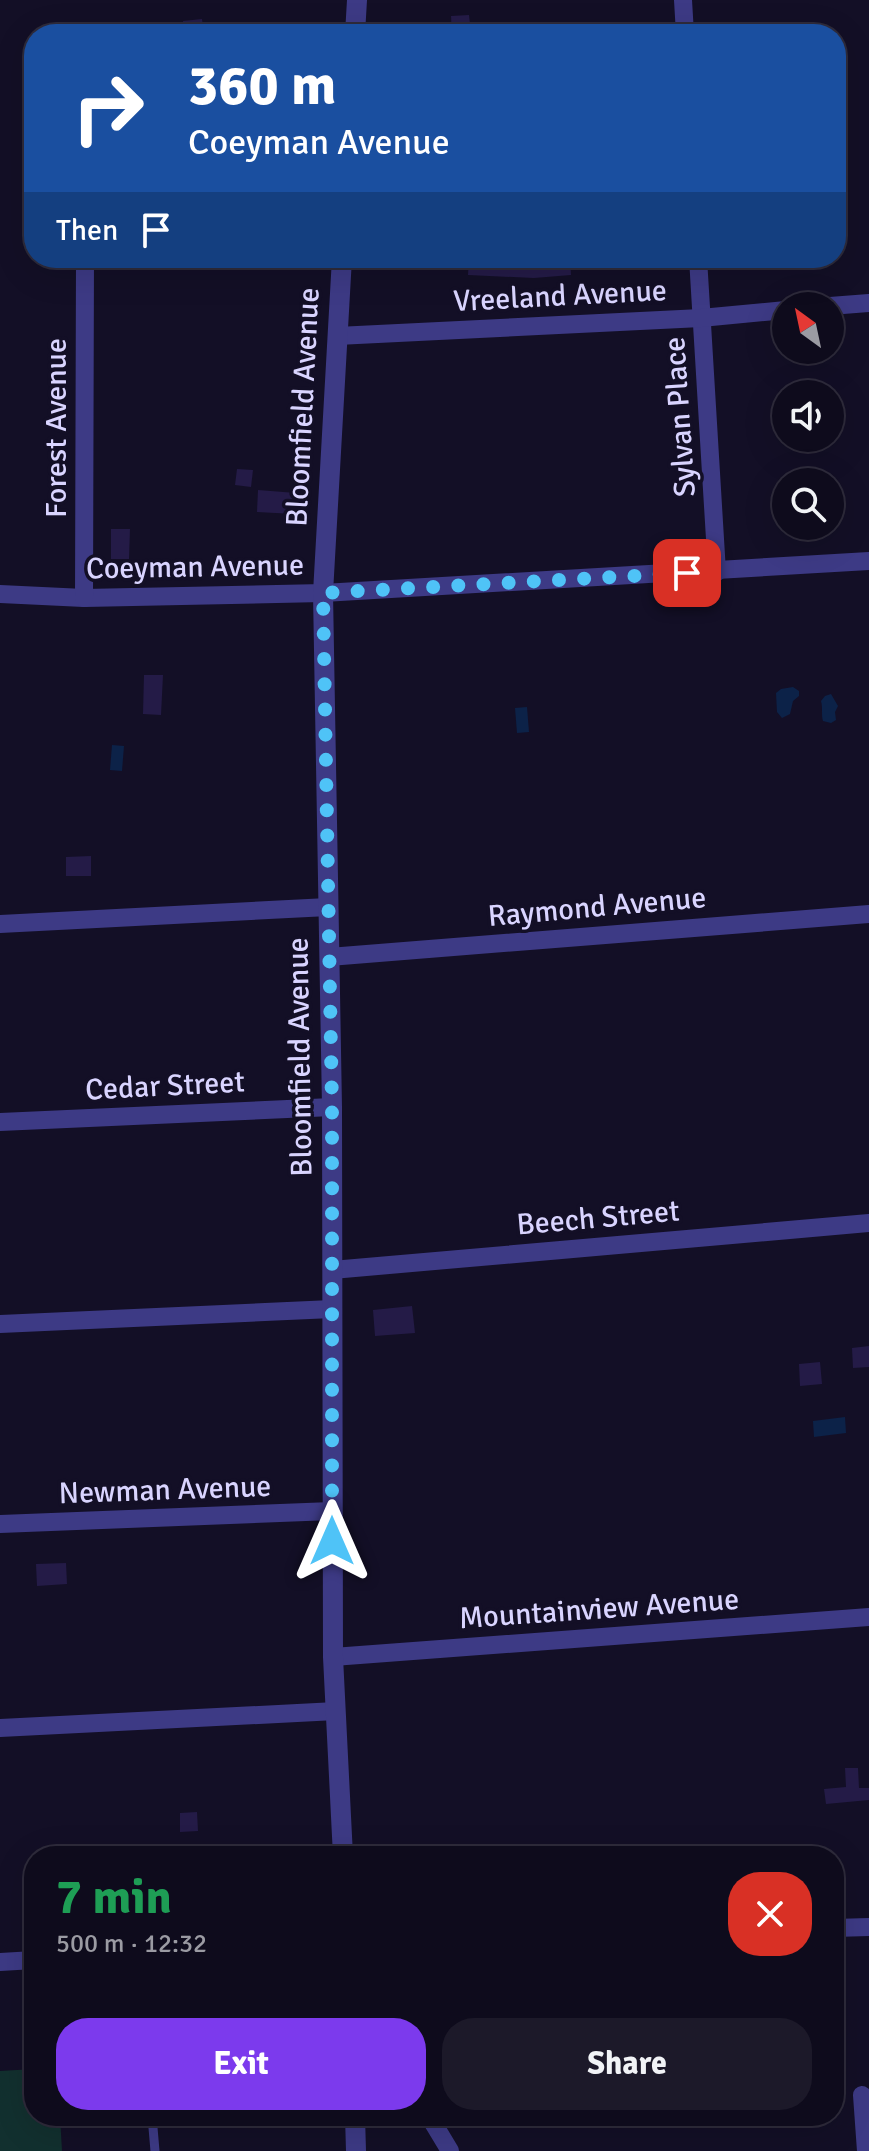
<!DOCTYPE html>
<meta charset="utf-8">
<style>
body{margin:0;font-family:Signika,sans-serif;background:#1c1929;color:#f1f3f6;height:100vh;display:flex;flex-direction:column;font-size:30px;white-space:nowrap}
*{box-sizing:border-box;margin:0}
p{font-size:26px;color:#9b9ba3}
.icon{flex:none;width:44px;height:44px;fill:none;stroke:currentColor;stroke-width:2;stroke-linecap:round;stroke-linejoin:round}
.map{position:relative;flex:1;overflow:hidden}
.details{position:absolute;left:24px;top:1846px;width:820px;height:280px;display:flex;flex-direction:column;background:#0e0b1c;border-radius:32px;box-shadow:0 8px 32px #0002,0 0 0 2px #2e2b3b}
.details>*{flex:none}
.top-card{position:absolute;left:24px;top:24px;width:822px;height:244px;border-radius:32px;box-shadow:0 8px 32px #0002,0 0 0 2px #2e2b3b;background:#1a4fa0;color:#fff;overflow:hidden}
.needle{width:52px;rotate:327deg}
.buttons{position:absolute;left:772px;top:292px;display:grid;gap:16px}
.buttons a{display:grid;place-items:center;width:72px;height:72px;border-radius:50%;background:#0e0b1c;box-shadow:0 8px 32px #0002,0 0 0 2px #2e2b3b;font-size:40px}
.pin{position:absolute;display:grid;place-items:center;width:68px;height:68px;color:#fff;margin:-34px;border-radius:16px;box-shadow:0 4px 12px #0006}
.me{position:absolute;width:88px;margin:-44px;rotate:0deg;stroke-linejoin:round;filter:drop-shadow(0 0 6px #0008)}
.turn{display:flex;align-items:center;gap:28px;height:168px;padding:0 32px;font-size:36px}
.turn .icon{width:104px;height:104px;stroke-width:2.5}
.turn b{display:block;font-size:56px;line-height:68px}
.then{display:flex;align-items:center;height:76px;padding:0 32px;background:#0003;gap:16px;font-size:30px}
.round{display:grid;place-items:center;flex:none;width:84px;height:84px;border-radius:32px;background:#1c1929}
.headline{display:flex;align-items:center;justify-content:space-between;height:136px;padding:0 32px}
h1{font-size:48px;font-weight:800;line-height:60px;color:#1e9e55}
.cta{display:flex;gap:16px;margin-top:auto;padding:16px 32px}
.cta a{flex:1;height:92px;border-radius:32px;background:#7c3aed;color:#fff;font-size:32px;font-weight:800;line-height:92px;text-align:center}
.cta a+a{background:#1c1929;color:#f1f3f6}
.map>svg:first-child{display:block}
</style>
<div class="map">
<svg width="869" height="2151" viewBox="0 0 869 2151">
<rect width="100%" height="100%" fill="#130f26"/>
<polygon fill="#12302f" points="34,2069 34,2116 60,2116 62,2151 0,2151 0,2071"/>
<g fill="#0c2248">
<polygon points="793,687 799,691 799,696 793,701 790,714 782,718 777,712 776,693 781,689"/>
<path d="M831,694L838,706L835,712L836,720L831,723L823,721C821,715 823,708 821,701L825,696Z"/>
<polygon points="527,707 529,732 517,733 515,708"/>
<polygon points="112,745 124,746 122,771 110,770"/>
<polygon points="845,1417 846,1433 814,1437 813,1421"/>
</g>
<g fill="#241b47">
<polygon points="469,15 471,33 452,34 451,16"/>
<polygon points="202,19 204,34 184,34 183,21"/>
<polygon points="469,258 570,258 571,275 534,278 468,275"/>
<polygon points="237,469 253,470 251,487 235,485"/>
<polygon points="258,490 296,493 294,514 257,512"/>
<polygon points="111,529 130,529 129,559 111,559"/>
<polygon points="144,675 163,675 161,715 143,714"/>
<polygon points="91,856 91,876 66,876 66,857"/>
<polygon points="412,1306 415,1333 375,1336 373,1310"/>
<polygon points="869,1346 869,1367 853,1368 852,1348"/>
<polygon points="820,1362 822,1384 800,1386 799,1364"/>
<polygon points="66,1563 67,1584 37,1586 36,1564"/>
<polygon points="845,1768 858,1768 859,1788 869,1788 869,1800 826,1804 824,1789 846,1787"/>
<polygon points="197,1812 198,1831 180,1832 180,1813"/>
</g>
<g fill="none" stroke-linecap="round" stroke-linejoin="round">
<polyline stroke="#3d3a85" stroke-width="9" points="152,2116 155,2151"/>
<g stroke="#3d3a85" stroke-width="18">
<polyline points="683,0 685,34"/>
<polyline points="698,258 717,572"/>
<polyline points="830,306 869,303"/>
<polyline points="337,336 701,318 786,310"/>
<polyline points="0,594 84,598 323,593 869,561"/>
<polyline points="84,598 85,258"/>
<polyline points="0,924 328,907"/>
<polyline points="329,957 869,914"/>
<polyline points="0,1122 332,1107"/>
<polyline points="332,1270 869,1223"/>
<polyline points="0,1324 332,1309"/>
<polyline points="0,1524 332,1511"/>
<polyline points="333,1657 869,1617"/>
<polyline points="0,1728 336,1711"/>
<polyline points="834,1928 869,1927"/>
<polyline points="0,1962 34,1960"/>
<polyline points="862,2095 866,2151"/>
<polyline points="429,2116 450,2151"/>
</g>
<g stroke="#3d3a85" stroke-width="20">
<polyline points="355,34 357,0"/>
<polyline points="342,258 323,593 332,1107 333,1657 343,1856"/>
<polyline points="355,2116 356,2151"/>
</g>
</g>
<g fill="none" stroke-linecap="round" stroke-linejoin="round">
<polyline stroke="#4fc3f7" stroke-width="14" stroke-dasharray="0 25.2" points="332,1541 332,1107 323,593 687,573"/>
</g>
<g text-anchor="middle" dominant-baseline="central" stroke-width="7" stroke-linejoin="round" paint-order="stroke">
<g font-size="30" fill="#d9d4ff" stroke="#130f26">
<text transform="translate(560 296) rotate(-3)">Vreeland Avenue</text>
<text transform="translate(303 407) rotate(-87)">Bloomfield Avenue</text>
<text transform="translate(680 417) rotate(-94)">Sylvan Place</text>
<text transform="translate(56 428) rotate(-90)">Forest Avenue</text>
<text transform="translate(195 567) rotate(-1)">Coeyman Avenue</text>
<text transform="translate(597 907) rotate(-5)">Raymond Avenue</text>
<text transform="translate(300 1057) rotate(-91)">Bloomfield Avenue</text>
<text transform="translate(165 1086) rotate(-3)">Cedar Street</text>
<text transform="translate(598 1218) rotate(-5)">Beech Street</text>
<text transform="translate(165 1490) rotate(-2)">Newman Avenue</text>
<text transform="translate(599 1609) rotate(-4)">Mountainview Avenue</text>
</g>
</g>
</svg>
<div class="buttons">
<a><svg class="needle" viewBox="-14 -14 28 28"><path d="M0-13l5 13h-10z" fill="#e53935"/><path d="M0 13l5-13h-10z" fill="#9b9ba3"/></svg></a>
<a><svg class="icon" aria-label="sound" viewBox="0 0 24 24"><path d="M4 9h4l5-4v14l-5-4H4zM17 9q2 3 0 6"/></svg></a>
<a><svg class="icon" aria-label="search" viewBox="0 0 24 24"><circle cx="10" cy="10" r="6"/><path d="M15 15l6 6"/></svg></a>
</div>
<div class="pin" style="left:687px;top:573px;background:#d93025"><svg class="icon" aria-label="arrive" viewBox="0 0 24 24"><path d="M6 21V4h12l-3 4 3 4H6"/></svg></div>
<svg class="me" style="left:332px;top:1541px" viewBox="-20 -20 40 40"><path d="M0-17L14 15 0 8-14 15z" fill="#4fc3f7" stroke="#fff" stroke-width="4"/></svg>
<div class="top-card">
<div class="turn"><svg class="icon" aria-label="right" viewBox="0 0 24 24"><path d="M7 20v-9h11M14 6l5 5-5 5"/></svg><div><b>360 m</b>Coeyman Avenue</div></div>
<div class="then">Then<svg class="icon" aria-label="arrive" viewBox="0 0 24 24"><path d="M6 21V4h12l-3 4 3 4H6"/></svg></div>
</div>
<section class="details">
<div class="headline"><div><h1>7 min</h1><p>500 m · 12:32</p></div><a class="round" style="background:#d93025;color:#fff"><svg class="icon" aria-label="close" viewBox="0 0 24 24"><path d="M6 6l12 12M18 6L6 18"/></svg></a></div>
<div class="cta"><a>Exit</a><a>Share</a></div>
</section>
</div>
